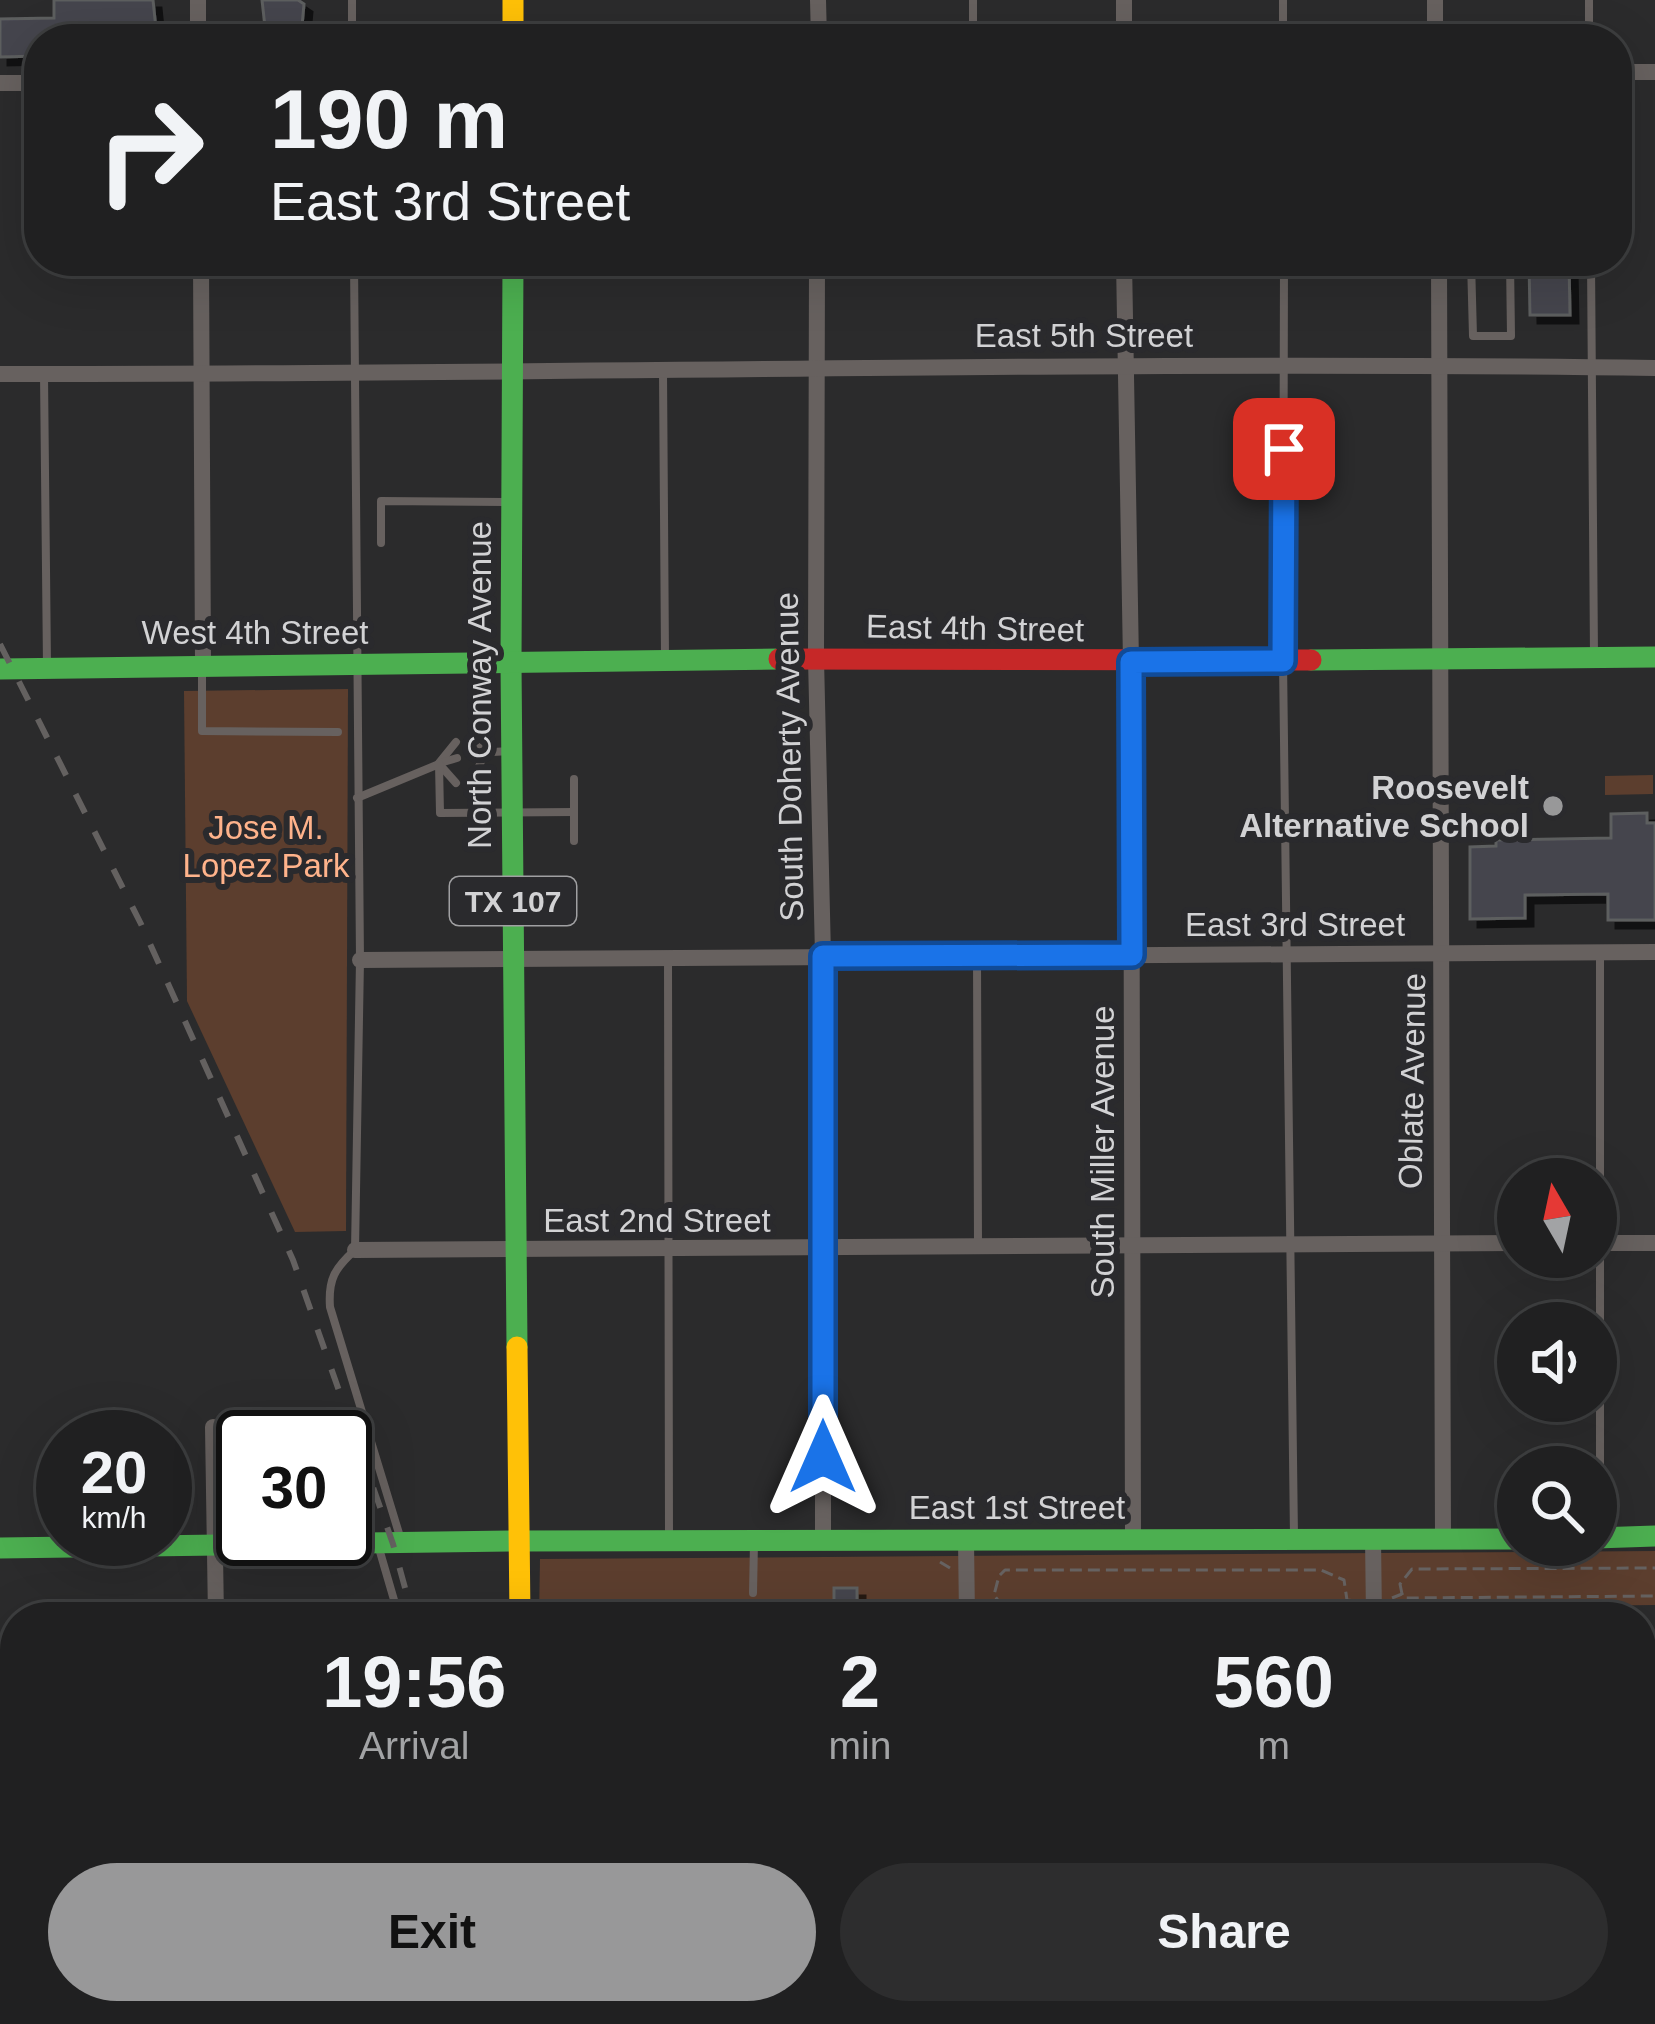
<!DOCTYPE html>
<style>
body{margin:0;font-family:Arial,sans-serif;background:#2d2d2e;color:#f1f3f6;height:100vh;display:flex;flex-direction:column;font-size:45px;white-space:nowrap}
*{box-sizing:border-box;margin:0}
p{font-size:39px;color:#a2a3a5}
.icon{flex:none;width:66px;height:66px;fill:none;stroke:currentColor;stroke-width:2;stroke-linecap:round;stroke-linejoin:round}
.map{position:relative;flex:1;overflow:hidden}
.drawer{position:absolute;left:0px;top:1602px;width:1656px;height:423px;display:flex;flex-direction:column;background:#202021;border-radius:48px 48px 0 0;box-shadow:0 12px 48px #0002,0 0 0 3px #3d3e3f}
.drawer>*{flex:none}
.top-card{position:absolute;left:24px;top:24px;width:1608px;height:252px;border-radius:48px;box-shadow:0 12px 48px #0002,0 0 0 3px #3d3e3f;background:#202021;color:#f1f3f6;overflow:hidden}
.needle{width:78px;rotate:351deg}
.fabs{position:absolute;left:1497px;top:1158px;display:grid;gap:24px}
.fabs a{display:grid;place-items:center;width:120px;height:120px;border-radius:50%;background:#202021;box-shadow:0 12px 48px #0002,0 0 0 3px #3d3e3f;font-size:60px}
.speed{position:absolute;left:36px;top:1410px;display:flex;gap:24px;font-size:60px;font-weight:700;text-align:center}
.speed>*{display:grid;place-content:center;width:156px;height:156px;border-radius:50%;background:#202021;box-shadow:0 12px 48px #0002,0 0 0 3px #3d3e3f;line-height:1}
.speed small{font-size:30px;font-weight:400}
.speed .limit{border:6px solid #111;border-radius:18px;background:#fff;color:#111}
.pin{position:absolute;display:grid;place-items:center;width:102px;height:102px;color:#fff;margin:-51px;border-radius:24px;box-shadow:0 6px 18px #0006}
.me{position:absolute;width:132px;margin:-66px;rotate:0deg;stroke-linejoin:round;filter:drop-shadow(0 0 9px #0008)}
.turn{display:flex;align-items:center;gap:42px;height:252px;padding:0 48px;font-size:54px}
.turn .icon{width:156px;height:156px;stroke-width:2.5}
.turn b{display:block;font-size:84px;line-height:102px}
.eta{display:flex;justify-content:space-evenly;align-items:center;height:204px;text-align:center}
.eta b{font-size:72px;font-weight:700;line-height:84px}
.button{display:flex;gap:24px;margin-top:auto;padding:24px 48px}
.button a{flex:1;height:138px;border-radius:72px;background:#989899;color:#111;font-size:48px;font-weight:700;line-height:138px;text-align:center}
.button a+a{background:#2d2d2e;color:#f1f3f6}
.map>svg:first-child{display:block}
</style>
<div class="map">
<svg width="1655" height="2024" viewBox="0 0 1655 2024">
<defs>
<filter id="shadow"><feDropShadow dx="8" dy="8" stdDeviation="0" flood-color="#0009"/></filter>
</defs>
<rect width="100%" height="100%" fill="#2b2b2c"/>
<g fill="#5c3e2e">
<polygon points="348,689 346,1231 295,1232 187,1001 184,691"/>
<polygon points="1653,775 1653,794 1605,795 1605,776"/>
<polygon points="1655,1551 1655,1605 539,1617 540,1559"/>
</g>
<polygon fill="#1a1439" points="0,1780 15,1821 15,1873 0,1891"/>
<g fill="#45444e" stroke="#5d5e5f" stroke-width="3" filter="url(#shadow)">
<polygon points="54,0 153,0 157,39 39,39 39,56 0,57 0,19 54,18"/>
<polygon points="262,0 298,0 304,4 302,26 295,34 274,35 265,27"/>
<polygon points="1529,261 1569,261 1570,315 1530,315"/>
<polygon points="1647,813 1647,823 1655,823 1655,920 1608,920 1608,894 1525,895 1525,918 1470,919 1470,847 1496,846 1496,840 1611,838 1611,814"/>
<rect x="834" y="1588" width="23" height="16"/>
</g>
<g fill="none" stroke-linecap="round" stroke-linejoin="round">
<g stroke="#666261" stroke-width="3" stroke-dasharray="12 6" stroke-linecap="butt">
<polyline points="940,1562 950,1568"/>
<polyline points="1402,1594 1400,1584 1412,1569 1655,1568"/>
<polyline points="1392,1598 1402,1594 1404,1598 1655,1596"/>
<polyline points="984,1607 1338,1604 1346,1601"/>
<polyline points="1003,1607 994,1595 999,1576 1005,1570 1321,1570 1344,1580 1347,1600 1359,1601"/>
<polyline points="653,1617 659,1610 948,1607"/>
</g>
<g stroke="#67615f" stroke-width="8">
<polyline points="352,0 352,39"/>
<polyline points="973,0 973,39"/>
<polyline points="1283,0 1283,39"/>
<polyline points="1589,0 1589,39"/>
<path d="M354,261L360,960L355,1250C335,1268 328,1279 330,1307L401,1540"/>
<polyline points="1284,261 1283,661 1294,1537"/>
<polyline points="1471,261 1473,336 1511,336 1510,261"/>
<polyline points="1591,261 1594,656"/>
<polyline points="663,372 665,657"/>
<polyline points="44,375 47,666"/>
<polyline points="381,543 381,501 504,502"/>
<polyline points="202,672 202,731 338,732"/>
<polyline points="475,738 485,751"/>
<polyline points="476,753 510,751"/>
<polyline points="439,763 456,742"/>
<polyline points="440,763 457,758"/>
<polyline points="440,765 456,783"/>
<polyline points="475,777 485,751"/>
<polyline points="357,798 439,764 440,813 574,812"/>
<polyline points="574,841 574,779"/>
<polyline points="977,956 978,1247"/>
<polyline points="668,959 669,1538"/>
<polyline points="1600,1536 1600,953"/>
<polyline points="378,1545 399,1617"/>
<polyline points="753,1593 754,1542"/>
<polyline points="228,2010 242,2024"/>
<polyline points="264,2010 264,2024"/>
<polyline points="404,2010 405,2024"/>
</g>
<g stroke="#67615f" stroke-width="16">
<polyline points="198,0 198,39"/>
<polyline points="818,0 819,39"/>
<polyline points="1435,0 1435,39"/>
<polyline points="1124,39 1124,0"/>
<polyline points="1617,72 1655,72"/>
<polyline points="0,83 39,83"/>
<polyline points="201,261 203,664"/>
<polyline points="817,261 816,659 823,955 823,1541"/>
<polyline points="1124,261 1131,662 1133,1540"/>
<polyline points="1439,261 1443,1541"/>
<path d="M0,374C552,375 1103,360 1655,368"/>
<polyline points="360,960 1655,952"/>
<polyline points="1596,1243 1655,1243"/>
<polyline points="355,1250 1518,1243"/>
<polyline points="213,1427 216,1617"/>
<polyline points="1373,1538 1374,1617"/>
<polyline points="966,1540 967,1617"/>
<polyline points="1641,1706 1655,1706"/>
<polyline points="542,2010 544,2024"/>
<polyline points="768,2010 768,2024"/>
<polyline points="971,2010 971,2024"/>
<polyline points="1180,2010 1180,2024"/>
<polyline points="1379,2010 1379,2024"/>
<polyline points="1582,2010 1582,2024"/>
<polyline points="64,2024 73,2019 174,2019 195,2010"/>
</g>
<g stroke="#4caf50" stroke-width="21">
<polyline points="513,261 511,663 517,1347"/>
<polyline points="1311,660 1655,657"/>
<polyline points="0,669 779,659"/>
<polyline points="1596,1538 1655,1536"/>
<polyline points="0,1548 517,1541 1518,1539"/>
<polyline points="487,2024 489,2010"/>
</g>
<g stroke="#ffc107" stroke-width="21">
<polyline points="513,0 513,39"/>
<polyline points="517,1347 520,1617"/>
</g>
<polyline stroke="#c62828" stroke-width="21" points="779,659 1311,660"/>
<g stroke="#646160" stroke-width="6" stroke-dasharray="21 21" stroke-linecap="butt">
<polyline points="0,644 141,924 293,1260 393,1544 413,1617"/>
<polyline points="493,2010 494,2024"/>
</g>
</g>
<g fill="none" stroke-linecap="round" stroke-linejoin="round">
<defs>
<polyline id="route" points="823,1457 823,956 1132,955 1131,662 1283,661 1284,449"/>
</defs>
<use href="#route" stroke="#114b97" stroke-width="30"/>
<use href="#route" stroke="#1a73e8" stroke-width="21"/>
</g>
<circle fill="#989899" stroke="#2a2a2d" stroke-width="4.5" cx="1553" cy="806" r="12"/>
<g text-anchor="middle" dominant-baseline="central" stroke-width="12" stroke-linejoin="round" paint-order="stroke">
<rect fill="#2a2a2d" stroke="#a0a0a2" stroke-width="3" x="450" y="877" width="126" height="48" rx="9"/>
<g font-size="30" font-weight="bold" fill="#d2d2d4">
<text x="513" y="901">TX 107</text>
</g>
<g font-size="33" fill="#d2d2d4" stroke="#2a2a2d">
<text x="1084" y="335">East 5th Street</text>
<text transform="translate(975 628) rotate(1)">East 4th Street</text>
<text x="255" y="632">West 4th Street</text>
<text transform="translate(479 685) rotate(-90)">North Conway Avenue</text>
<text transform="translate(789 757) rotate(-91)">South Doherty Avenue</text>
<text x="1295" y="924">East 3rd Street</text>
<text transform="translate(1412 1081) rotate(-89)">Oblate Avenue</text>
<text transform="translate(1102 1152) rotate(-90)">South Miller Avenue</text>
<text x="657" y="1220">East 2nd Street</text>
<text x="1017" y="1507">East 1st Street</text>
</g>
<g font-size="33" font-weight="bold" fill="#d2d2d4" stroke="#2a2a2d" text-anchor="end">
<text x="1529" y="787">Roosevelt<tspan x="1529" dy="38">Alternative School</tspan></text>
</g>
<g font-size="33" fill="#ffb38b" stroke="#2a2a2d">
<text x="266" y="827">Jose M.<tspan x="266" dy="38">Lopez Park</tspan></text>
</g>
</g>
</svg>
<div class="fabs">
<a><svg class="needle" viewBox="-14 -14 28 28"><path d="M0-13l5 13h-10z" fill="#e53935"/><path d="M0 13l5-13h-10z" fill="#a2a3a5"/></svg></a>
<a><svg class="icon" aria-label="sound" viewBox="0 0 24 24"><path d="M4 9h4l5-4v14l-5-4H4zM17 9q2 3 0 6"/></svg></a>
<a><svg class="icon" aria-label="search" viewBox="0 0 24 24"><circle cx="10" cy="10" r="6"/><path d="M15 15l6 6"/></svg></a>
</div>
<div class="speed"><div>20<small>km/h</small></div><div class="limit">30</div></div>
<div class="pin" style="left:1284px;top:449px;background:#d93025"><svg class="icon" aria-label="arrive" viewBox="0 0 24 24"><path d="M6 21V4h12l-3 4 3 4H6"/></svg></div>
<svg class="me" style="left:823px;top:1457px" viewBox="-20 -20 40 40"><path d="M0-17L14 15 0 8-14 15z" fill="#1a73e8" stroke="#fff" stroke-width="4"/></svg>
<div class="top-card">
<div class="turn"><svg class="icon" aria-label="right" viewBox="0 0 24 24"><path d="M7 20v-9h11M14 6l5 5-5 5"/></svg><div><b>190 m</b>East 3rd Street</div></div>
</div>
<section class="drawer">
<div class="eta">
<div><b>19:56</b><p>Arrival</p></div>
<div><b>2</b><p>min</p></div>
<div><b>560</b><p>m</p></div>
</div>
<div class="button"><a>Exit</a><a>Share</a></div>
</section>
</div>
